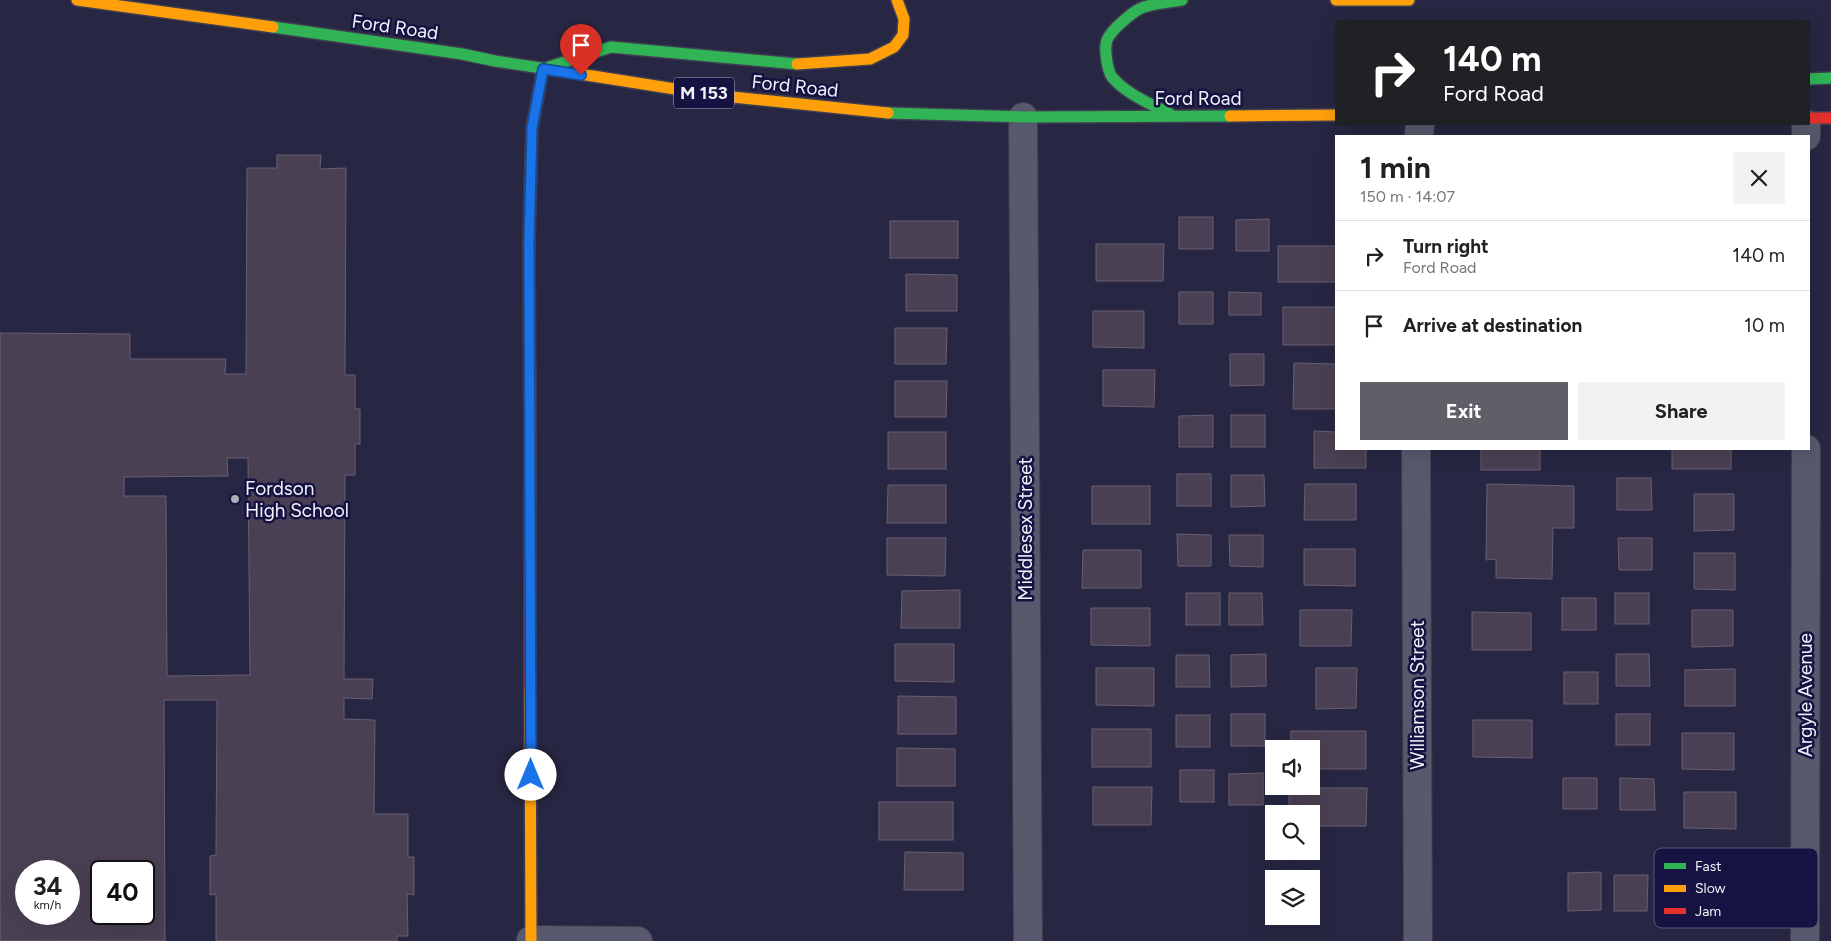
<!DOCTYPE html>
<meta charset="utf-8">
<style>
body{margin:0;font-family:Figtree,sans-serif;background:#f2f2f2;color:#202124;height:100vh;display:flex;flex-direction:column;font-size:19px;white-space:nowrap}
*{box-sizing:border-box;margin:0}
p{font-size:16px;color:#757577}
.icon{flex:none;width:28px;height:28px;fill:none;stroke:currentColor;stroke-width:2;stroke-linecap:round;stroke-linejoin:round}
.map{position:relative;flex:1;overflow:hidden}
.details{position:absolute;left:1335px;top:135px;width:475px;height:315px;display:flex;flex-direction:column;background:#fff;border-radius:0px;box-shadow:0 5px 20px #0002}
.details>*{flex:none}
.guide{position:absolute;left:1335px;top:20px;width:475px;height:105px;border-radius:0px;box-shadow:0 5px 20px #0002;background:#202124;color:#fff;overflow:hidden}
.tools{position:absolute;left:1265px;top:740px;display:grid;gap:10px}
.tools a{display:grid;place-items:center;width:55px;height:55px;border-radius:0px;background:#fff;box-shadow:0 5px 20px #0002;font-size:25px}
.speed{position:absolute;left:15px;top:860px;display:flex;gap:10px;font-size:25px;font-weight:700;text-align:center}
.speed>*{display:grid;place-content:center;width:65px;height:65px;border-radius:50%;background:#fff;box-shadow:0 5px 20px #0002;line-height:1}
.speed small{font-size:12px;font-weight:400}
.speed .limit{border:2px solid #111;border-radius:8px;background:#fff;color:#111}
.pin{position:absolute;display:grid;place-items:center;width:42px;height:42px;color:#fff;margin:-51px -21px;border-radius:50% 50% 50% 0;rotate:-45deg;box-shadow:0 0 5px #0007}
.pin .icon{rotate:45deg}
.me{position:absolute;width:55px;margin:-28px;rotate:0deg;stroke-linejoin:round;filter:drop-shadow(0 0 4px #0008)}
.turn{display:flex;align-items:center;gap:18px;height:105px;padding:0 25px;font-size:22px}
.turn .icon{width:65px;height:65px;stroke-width:2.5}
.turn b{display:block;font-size:35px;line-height:42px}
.round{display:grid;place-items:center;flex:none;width:52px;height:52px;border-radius:0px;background:#f2f2f2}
.headline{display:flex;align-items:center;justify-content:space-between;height:85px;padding:0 25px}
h1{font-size:30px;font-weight:700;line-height:38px}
.button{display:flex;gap:10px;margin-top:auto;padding:10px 25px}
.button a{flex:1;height:58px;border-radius:0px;background:#5f6067;color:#fff;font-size:20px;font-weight:700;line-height:58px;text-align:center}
.button a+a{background:#f2f2f2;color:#202124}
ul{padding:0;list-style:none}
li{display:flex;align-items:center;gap:15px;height:70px;padding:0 25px;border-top:1px solid #e0e0e0}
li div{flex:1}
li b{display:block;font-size:19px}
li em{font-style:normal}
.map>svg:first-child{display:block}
</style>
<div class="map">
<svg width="1831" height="941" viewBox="0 0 1831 941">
<rect width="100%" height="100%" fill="#282743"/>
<g fill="#4a4053" stroke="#695e72" fill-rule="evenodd">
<path d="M277,155H321L320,169L346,168L345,375H355V409H360V444H355V475H345L344,679H373L372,699L344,698V719L375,720L374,814H408V857H414V895L407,894L408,936H397V941H216V894L210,895V856L216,855L217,700H164L165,941H0V333L130,334V359H226L225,374H246L247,168H277ZM227,458H248L250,675L167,676L166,496H124V477L228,476ZM26,871H69V914H26ZM101,871H144V914H101Z"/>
<rect x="1179" y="217" width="34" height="32"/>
<polygon points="1269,219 1269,251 1236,251 1236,220"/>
<rect x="890" y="221" width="68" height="37"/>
<polygon points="1096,244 1164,244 1163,281 1096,281"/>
<rect x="1278" y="246" width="58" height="36"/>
<polygon points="906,274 957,275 957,311 906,311"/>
<rect x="1179" y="292" width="34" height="32"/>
<polygon points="1229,292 1261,293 1261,315 1229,315"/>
<rect x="1283" y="307" width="53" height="38"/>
<polygon points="1093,311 1144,311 1144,348 1093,347"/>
<polygon points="895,328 947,328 946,364 895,364"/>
<polygon points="1230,354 1264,354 1264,385 1230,386"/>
<polygon points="1294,363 1336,364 1336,409 1293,409"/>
<polygon points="1103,370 1155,370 1154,407 1103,406"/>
<polygon points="895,381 947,381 946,417 895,417"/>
<polygon points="1213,415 1213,447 1179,447 1179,416"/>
<rect x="1231" y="415" width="34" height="32"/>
<polygon points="1314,431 1336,432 1336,449 1366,449 1366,468 1314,468"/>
<rect x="888" y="432" width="58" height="37"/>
<rect x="1481" y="449" width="59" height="21"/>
<rect x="1672" y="449" width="59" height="20"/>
<rect x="1177" y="474" width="34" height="32"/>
<polygon points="1231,475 1264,475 1265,506 1231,507"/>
<polygon points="1617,478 1651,478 1652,510 1617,510"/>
<polygon points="1305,484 1356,484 1356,520 1304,520"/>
<polygon points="1487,484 1574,486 1574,528 1553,528 1552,579 1496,578 1496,559 1486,560"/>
<polygon points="888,485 946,485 946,523 887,523"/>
<rect x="1092" y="486" width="58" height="38"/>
<polygon points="1694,494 1734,494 1734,530 1694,531"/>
<polygon points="1177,534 1211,535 1211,566 1178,566"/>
<polygon points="1229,535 1263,535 1263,567 1230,566"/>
<polygon points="887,538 946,538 945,576 887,575"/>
<polygon points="1618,538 1652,538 1652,570 1619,570"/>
<polygon points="1304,549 1355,549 1355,586 1304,585"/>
<polygon points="1083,550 1141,550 1141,588 1082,588"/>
<polygon points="1694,553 1735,553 1735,590 1694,589"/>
<polygon points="960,590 960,628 901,628 902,591"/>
<rect x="1186" y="593" width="34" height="32"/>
<polygon points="1229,593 1262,593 1263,625 1229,625"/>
<rect x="1615" y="593" width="34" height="31"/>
<rect x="1562" y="598" width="34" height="32"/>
<polygon points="1091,608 1150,608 1150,646 1091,645"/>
<polygon points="1300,610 1352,610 1351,646 1300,646"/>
<polygon points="1692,610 1733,610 1733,646 1692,647"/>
<polygon points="1472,612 1531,613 1531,650 1472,650"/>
<polygon points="895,644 954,644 954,682 895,681"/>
<polygon points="1266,654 1266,686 1231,687 1231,655"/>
<polygon points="1616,654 1649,654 1650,686 1616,686"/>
<polygon points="1176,655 1209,655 1210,687 1176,687"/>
<polygon points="1096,668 1154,668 1154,706 1096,705"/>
<polygon points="1316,668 1357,668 1356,708 1316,709"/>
<polygon points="1735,669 1735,706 1685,706 1685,670"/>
<rect x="1564" y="672" width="34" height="32"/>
<polygon points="898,696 956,697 956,734 898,734"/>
<rect x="1231" y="714" width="34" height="32"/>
<rect x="1616" y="714" width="34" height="31"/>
<rect x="1176" y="715" width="34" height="32"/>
<polygon points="1473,720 1532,720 1532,758 1473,757"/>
<rect x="1092" y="729" width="59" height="38"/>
<polygon points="1291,731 1366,731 1366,769 1311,769 1311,749 1291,749"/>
<polygon points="1682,733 1734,733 1734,770 1682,769"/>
<polygon points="897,748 955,749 955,786 897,786"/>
<rect x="1180" y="770" width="34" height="32"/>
<polygon points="1263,773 1263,805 1229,805 1229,774"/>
<rect x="1563" y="778" width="34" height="31"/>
<polygon points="1620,778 1654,779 1655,810 1620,810"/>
<polygon points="1093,787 1152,787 1151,825 1093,825"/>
<polygon points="1289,788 1367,788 1366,826 1311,826 1311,814 1289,814"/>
<polygon points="1684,792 1736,792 1736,829 1684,828"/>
<rect x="879" y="802" width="74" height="38"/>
<polygon points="905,852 963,853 963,890 904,890"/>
<polygon points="1601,872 1601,910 1568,911 1568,873"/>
<polygon points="1614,875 1648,875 1647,911 1614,911"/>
</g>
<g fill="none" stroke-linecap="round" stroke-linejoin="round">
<defs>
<g id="street">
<polyline points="1023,117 1028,941"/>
<polyline points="1419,136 1420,124"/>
<polyline points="1806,136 1806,124"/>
<polyline points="1416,449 1418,941"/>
<polyline points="531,940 638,941"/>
<polyline points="1805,941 1806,449"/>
</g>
<g id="fast">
<polyline points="273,27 462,54 495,61 580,74"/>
<polyline points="549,67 611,47 797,64"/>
<polyline points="1809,79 1831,78"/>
<polyline points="888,113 1023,117 1230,116"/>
<path d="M1170,114C1151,104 1126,94 1112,77C1107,70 1104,48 1107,40C1111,30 1134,10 1144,7C1156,3 1170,2 1182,0"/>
<polyline points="530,429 529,244 531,162"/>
</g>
<g id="slow">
<polyline points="77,0 273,27"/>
<polyline points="1336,0 1409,0"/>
<polyline points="797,64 870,59 894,47 903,35 904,19 897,0"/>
<polyline points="580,74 713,95 888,113"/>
<polyline points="1230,116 1336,115"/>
<polyline points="530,690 531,941"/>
</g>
<g id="jam">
<polyline points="1809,118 1831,118"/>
<polyline points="531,162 532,128 543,69"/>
<polyline points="530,429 530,690"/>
</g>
</defs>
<use href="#street" stroke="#403e51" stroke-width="30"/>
<use href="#fast" stroke="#403e51" stroke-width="14"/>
<use href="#slow" stroke="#403e51" stroke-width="14"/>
<use href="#jam" stroke="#403e51" stroke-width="14"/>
<use href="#street" stroke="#58596d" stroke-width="28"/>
<use href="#fast" stroke="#30b455" stroke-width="11"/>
<use href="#slow" stroke="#ff9f0a" stroke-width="11"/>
<use href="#jam" stroke="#e5322d" stroke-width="11"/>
</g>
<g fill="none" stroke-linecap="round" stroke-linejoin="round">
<defs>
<polyline id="route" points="531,775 529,244 532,128 543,69 581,75"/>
</defs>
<use href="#route" stroke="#114b97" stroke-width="12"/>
<use href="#route" stroke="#1a73e8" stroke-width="9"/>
</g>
<circle fill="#abacb9" stroke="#161242" stroke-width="2" cx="235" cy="499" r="5"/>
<g text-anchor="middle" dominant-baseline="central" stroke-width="5" stroke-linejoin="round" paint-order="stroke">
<rect fill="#161242" stroke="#b0b0c2" stroke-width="1" x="674" y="77.5" width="60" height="31" rx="4"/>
<g font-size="18" font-weight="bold" fill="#f2f3f9">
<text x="704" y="93">M 153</text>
</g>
<g font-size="19" fill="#f2f3f9" stroke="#161242">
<text transform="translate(395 27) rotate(8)">Ford Road</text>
<text transform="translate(795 86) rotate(6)">Ford Road</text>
<text x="1198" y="98">Ford Road</text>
<text transform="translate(1025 529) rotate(-90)">Middlesex Street</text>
<text transform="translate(1417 695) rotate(-90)">Williamson Street</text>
<text transform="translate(1805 695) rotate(-90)">Argyle Avenue</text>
</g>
<g font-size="19" fill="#f2f3f9" stroke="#161242" text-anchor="start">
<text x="245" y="488">Fordson<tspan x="245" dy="22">High School</tspan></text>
</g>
</g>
<rect x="1654" y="848" width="164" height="80" rx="8" fill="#161242" stroke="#585679" stroke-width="1"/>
<rect x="1664" y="863" width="22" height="6" fill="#30b455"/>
<rect x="1664" y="885" width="22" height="7" fill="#ff9f0a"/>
<rect x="1664" y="908" width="22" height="6" fill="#e5322d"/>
<g font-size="14" fill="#f2f3f9">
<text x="1695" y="871">Fast</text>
<text x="1695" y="893">Slow</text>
<text x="1695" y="916">Jam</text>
</g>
</svg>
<div class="tools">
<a><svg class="icon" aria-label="sound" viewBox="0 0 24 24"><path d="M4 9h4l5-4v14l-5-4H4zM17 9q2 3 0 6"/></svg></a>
<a><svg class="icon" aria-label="search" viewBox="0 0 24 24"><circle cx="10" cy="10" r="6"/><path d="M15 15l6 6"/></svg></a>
<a><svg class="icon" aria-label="layers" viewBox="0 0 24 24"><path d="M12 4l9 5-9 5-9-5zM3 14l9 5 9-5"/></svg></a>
</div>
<div class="speed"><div>34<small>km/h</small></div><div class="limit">40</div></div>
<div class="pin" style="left:581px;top:75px;background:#d93025"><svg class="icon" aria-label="arrive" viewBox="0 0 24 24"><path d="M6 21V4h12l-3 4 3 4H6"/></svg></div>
<svg class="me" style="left:531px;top:775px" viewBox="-20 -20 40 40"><circle r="19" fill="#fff"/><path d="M0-13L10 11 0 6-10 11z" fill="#1a73e8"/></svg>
<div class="guide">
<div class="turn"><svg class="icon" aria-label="right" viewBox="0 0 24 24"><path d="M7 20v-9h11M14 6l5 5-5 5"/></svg><div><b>140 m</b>Ford Road</div></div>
</div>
<section class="details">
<div class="headline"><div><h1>1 min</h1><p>150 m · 14:07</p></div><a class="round"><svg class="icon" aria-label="close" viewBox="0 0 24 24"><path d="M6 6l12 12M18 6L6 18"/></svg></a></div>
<ul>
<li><svg class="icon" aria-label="right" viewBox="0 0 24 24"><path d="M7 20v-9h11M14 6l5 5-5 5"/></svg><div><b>Turn right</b><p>Ford Road</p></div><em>140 m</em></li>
<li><svg class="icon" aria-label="arrive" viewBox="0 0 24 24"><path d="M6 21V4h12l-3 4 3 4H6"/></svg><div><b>Arrive at destination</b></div><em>10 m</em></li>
</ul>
<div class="button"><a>Exit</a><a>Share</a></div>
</section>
</div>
